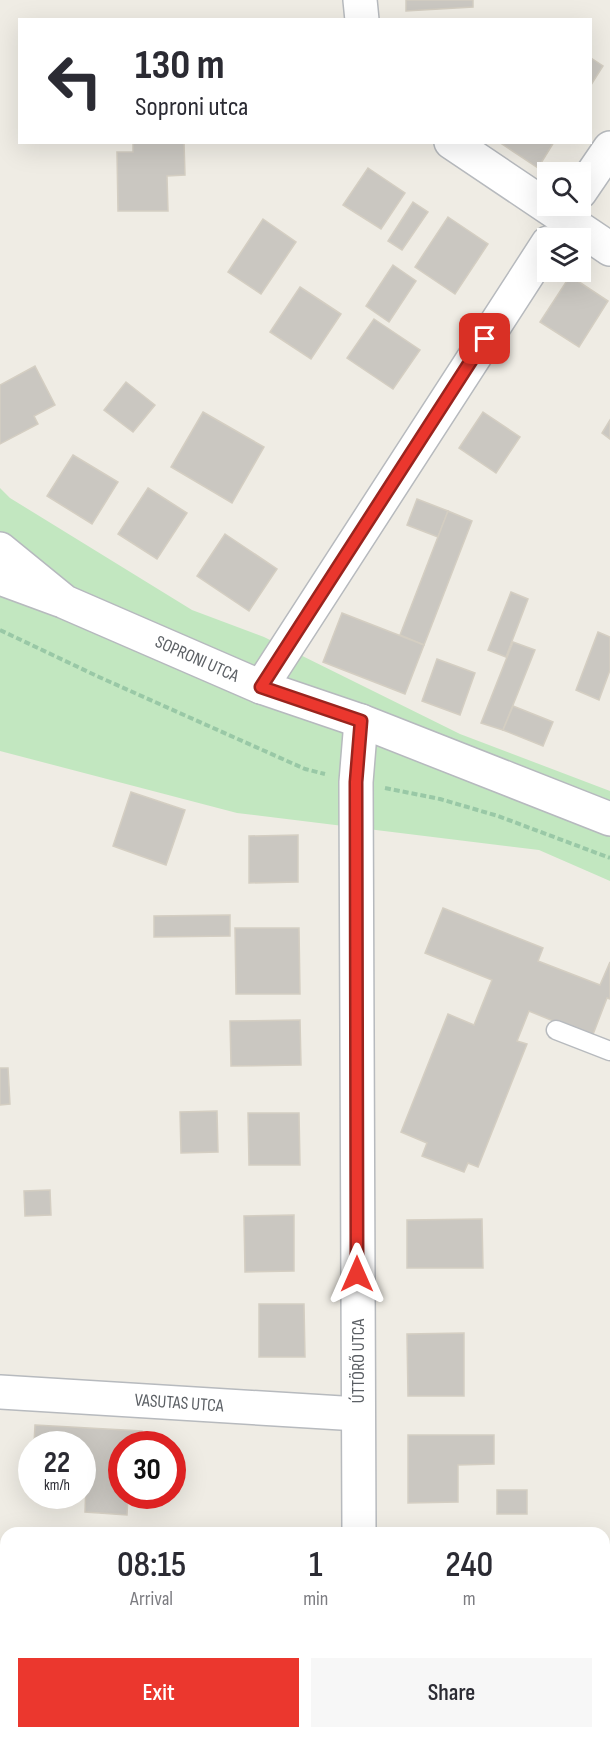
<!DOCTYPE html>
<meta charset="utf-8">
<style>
body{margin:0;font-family:"Sofia Sans Condensed",sans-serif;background:#f7f7f7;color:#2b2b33;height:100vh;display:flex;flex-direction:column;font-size:22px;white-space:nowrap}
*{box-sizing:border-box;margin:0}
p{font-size:20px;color:#7c7c81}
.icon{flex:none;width:33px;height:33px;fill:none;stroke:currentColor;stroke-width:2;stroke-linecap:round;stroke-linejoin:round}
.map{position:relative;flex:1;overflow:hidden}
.details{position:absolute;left:0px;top:1527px;width:610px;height:212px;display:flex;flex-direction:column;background:#fff;border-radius:18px 18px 0 0;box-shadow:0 6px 24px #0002}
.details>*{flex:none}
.guide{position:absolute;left:18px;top:18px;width:574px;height:126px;border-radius:0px;box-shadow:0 6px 24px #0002;background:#fff;color:#2b2b33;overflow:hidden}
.tools{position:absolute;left:537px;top:162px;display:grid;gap:12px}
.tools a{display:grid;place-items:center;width:54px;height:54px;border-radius:0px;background:#fff;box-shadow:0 6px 24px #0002;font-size:30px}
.speed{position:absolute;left:18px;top:1431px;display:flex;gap:12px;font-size:30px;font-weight:700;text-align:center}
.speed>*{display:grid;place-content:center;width:78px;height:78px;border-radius:50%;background:#fff;box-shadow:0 6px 24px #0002;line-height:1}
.speed small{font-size:15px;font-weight:400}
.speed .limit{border:9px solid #d22;background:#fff;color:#111}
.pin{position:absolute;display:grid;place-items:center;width:51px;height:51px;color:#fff;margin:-26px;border-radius:12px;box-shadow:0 3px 9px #0006}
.me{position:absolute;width:66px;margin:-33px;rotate:0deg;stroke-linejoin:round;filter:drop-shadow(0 0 4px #0008)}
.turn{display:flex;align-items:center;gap:21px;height:126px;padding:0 18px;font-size:27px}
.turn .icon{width:78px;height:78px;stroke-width:2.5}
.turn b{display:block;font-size:42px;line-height:51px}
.eta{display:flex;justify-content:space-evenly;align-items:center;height:102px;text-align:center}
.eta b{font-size:36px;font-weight:600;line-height:42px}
.primary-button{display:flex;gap:12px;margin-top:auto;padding:12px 18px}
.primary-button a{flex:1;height:69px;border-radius:0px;background:#eb372e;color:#fff;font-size:24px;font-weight:600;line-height:69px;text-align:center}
.primary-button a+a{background:#f7f7f7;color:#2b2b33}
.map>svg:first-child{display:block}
</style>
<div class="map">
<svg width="610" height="1738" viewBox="0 0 610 1738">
<rect width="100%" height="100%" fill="#efece4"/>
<polygon fill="#c2e7c0" points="0,488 10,498 192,610 264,637 460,734 610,791 610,881 539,850 237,813 0,751"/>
<g fill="#cac7c1" stroke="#d4cec2" stroke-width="1.5">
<polygon points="406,0 473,0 473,7 406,11"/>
<polygon points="591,58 603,66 591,85"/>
<polygon points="133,142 184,142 185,175 167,176 168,211 118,211 117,152 133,152"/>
<polygon points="499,142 554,142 538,168"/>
<polygon points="368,168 405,193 381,229 343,205"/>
<polygon points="413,202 428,212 402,250 388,241"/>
<polygon points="448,217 488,244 455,294 415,267"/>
<polygon points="263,219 296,242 261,294 228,272"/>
<polygon points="393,265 416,281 389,322 366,306"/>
<polygon points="570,276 608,301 579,347 540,322"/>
<polygon points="300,287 341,314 311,359 270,332"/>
<polygon points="374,319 420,350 393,389 347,358"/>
<polygon points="35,366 55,405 34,416 38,424 0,444 0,385"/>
<polygon points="126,382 155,405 133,432 104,410"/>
<polygon points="203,412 264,447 232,503 171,467"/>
<polygon points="483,412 520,437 496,473 459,448"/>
<polygon points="610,420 610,439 602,433"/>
<polygon points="73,455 118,482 92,524 47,496"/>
<polygon points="148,488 187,513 157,559 118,534"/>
<polygon points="417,499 448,511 438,537 407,525"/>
<polygon points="448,511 472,521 424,645 400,635"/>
<polygon points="225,534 277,569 249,611 197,576"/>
<polygon points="511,592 528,599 506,657 488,650"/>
<polygon points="342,613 424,645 405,694 323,662"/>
<polygon points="598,632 610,637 610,670 599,700 576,690"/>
<polygon points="513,642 535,650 503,730 481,723"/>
<polygon points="437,659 475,673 460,715 422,701"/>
<polygon points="513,706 553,722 543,746 503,730"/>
<polygon points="131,792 185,810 166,865 113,846"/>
<polygon points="298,835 298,882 249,883 249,836"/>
<polygon points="443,908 543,948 538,961 600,985 610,962 610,999 607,998 592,1037 529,1011 517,1041 527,1044 478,1167 468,1163 464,1172 422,1156 427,1143 401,1132 448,1014 474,1025 492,980 425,953"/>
<polygon points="230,915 230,936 154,937 154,916"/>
<polygon points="235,928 299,928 300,994 236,994"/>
<polygon points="300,1020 301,1065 231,1066 230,1021"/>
<polygon points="0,1068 8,1068 10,1104 0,1105"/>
<polygon points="217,1111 218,1152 181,1153 180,1112"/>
<polygon points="248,1113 299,1113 300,1165 249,1165"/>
<polygon points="50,1190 51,1215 25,1216 24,1191"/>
<polygon points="294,1215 294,1271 245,1272 244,1216"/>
<polygon points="482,1219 483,1268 407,1268 407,1220"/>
<polygon points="259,1304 304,1304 305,1357 259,1357"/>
<polygon points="464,1333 464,1396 408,1396 407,1334"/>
<polygon points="35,1425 142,1431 141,1444 122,1444 122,1496 128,1496 127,1515 85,1512 86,1484 82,1484 82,1444 34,1444"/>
<polygon points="408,1435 494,1435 494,1464 458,1465 458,1502 408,1503"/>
<rect x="497" y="1490" width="30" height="24"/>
</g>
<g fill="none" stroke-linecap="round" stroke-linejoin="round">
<defs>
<polyline id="lane" points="556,1030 610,1051"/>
<g id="street">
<polyline points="360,0 362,20"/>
<polyline points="451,142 610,249"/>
<polyline points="580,192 610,148"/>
<polyline points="0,578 60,600"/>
<polyline points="261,687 548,243"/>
<polyline points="0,1392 358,1414"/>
<polyline points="359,1533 356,782 361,721"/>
<polyline points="360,1732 360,1738"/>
</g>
<polyline id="secondary" points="0,549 65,602 261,687 361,721 610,819"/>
</defs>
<use href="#lane" stroke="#b7babe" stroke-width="21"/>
<use href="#street" stroke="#b7babe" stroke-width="36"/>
<use href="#secondary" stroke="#b6b9be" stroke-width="36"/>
<g stroke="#99c8a6" stroke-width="4" stroke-dasharray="6 3" stroke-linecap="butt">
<polyline points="0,630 99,677 305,769 325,774"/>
<polyline points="385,788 440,799 498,816 610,858"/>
</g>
<use href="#lane" stroke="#fff" stroke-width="18"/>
<use href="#street" stroke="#fff" stroke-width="33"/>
<use href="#secondary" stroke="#fff" stroke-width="33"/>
</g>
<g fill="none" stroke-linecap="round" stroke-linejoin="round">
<defs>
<polyline id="route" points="357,1274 356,782 361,721 261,687 485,339"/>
</defs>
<use href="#route" stroke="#99241e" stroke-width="15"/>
<use href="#route" stroke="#eb372e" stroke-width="10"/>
</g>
<g text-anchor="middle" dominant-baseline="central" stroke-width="6" stroke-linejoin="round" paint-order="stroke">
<g font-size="18" fill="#5c6065" stroke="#fff">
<text transform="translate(197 659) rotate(24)">SOPRONI UTCA</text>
<text transform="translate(358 1361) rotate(-90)">ÚTTÖRŐ UTCA</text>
<text transform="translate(179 1403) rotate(4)">VASUTAS UTCA</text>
</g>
</g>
</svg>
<div class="tools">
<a><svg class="icon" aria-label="search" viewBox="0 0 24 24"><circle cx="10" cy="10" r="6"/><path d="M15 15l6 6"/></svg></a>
<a><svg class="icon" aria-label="layers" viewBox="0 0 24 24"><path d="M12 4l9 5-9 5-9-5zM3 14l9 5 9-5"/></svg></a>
</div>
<div class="speed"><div>22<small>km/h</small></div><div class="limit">30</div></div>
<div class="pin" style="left:485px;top:339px;background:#d93025"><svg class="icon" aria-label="arrive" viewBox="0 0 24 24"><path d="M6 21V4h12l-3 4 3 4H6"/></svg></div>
<svg class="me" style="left:357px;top:1274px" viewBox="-20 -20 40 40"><path d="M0-17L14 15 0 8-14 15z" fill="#eb372e" stroke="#fff" stroke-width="4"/></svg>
<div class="guide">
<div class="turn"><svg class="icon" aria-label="left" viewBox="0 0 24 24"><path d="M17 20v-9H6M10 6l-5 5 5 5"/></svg><div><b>130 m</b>Soproni utca</div></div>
</div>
<section class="details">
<div class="eta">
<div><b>08:15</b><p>Arrival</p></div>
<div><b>1</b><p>min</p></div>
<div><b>240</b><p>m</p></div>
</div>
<div class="primary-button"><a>Exit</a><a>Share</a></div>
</section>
</div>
